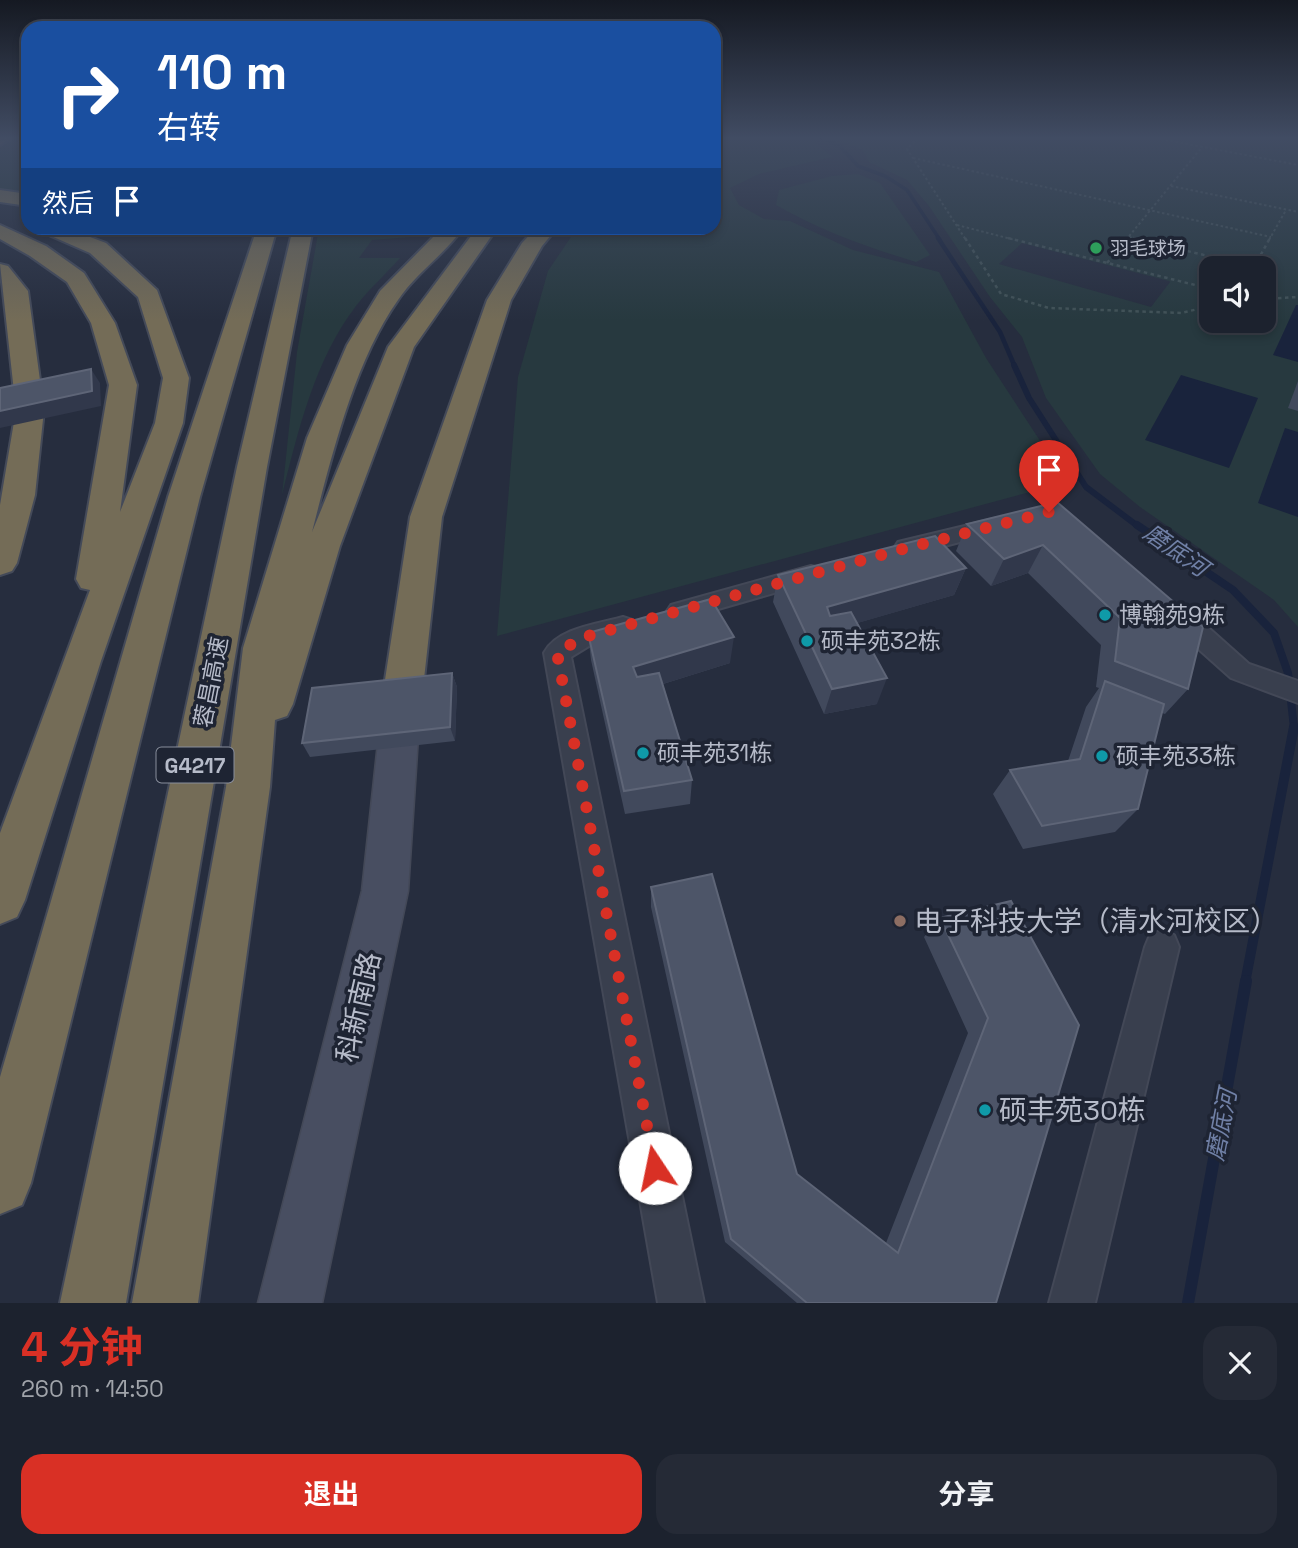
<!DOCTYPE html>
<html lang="zh">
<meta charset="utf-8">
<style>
body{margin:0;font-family:"Space Grotesk","Noto Sans SC",sans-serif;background:#252a36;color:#f1f3f6;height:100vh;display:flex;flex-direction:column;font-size:26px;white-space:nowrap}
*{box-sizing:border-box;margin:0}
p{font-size:23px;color:#a0a4aa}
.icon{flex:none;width:38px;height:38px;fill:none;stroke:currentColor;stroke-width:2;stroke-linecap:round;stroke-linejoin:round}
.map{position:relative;height:1303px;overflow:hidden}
.details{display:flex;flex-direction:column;background:#1c222e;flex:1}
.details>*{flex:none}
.top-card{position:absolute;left:21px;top:21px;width:700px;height:214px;border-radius:21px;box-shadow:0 4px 10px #0003,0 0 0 2px #3a3f4a;background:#1a4fa0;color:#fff;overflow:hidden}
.buttons{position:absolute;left:1199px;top:256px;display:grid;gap:14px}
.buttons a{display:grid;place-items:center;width:77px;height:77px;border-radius:14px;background:#1c222e;box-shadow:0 4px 10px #0003,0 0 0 2px #3a3f4a;font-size:35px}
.pin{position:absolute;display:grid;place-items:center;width:60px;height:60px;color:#fff;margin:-72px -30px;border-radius:50% 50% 50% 0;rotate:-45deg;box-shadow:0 0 7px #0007}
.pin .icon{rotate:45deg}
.me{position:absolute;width:77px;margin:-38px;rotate:349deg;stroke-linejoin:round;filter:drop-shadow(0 0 5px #0008)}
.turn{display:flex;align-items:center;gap:24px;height:147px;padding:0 21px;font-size:32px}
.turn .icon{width:91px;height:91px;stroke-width:2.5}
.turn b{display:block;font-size:49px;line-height:60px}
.then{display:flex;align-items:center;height:66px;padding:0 21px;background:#0003;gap:14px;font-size:26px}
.round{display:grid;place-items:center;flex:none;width:74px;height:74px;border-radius:21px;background:#252a36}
.headline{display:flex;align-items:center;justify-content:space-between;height:119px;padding:0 21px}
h1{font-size:42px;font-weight:700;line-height:52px;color:#d93025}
.cta{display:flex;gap:14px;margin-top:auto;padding:14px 21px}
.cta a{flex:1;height:80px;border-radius:21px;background:#d93025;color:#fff;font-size:28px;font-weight:700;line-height:80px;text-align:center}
.cta a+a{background:#252a36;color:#f1f3f6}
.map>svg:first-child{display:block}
</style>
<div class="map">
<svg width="1298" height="1303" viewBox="0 0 1298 1303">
<rect width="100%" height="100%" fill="#262d3e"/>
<g fill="#27393f" fill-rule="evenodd">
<polygon points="0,138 28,138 28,194 0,191"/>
<polygon points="714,138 832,138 813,140 832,157 759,174 730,188 739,205 764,219 790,221 853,250 939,272 986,358 1067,482 497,636 518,377 548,271 577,228 714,228"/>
<path d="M834,138H1298V627L1274,600L1140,507L1100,474L1046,398L1022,337L990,297L929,206L907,180L869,162L863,150ZM1022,243L1169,281L1170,282L1151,307L999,264ZM1211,268H1264V320H1211Z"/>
<path d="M858,174L880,183L930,255L916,262C867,247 821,231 776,205L779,190L832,176Z"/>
<path d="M319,228H435L425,236L372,240L359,258H400C386,274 369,289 356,306C315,359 298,431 282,495L297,352Z"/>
</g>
<g fill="#19233c">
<polygon points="1296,305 1298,305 1298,362 1273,355"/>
<polygon points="1181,375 1258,398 1229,468 1145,440"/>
<polygon points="1285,428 1298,432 1298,517 1258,503"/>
</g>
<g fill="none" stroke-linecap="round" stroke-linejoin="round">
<polyline stroke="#19233c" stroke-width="3.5" points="821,138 840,146 858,166 885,176 907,190 940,240"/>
<polyline stroke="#19233c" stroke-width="4.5" points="938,238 1000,332 1015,367"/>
<polyline stroke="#19233c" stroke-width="6" points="1014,365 1029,398 1086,487 1139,527"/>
<polyline stroke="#19233c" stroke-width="8" points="1137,525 1233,590 1274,633 1288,673 1294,728"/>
<polyline stroke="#19233c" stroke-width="10" points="1245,983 1294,727"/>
<polyline stroke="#19233c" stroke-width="12" points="1188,1303 1246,981"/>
<defs>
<g id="street">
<polygon points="998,518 1006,520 1009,525 1006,530 906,556 898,554 894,548 898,542"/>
<polygon points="811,566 819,568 823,574 819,580 680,620 671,617 667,611 671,605"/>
<polygon points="1175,604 1184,606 1249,664 1298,681 1298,703 1231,678 1166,620 1162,613 1166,606"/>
<path d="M623,617L632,620L636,627L632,634L589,646L571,657L704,1303H658L544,653C557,628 598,624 623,617Z"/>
<polygon points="1162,930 1174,935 1179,947 1095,1303 1049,1303 1145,947 1150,935"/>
</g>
<polygon id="secondary" points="401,690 415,695 420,706 408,891 322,1303 258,1303 362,891 382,706 387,695"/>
<g id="highway">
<polygon points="0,138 11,138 0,145"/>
<polygon points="0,190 28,194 28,206 0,202"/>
<polygon points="0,225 46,246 84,273 115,323 137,385 120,512 155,423 163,378 138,297 90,253 42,232 39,228 66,228 106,243 157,290 189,378 183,423 101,661 25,900 17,917 0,924 0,833 90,590 81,588 76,579 109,385 91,323 67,282 30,256 0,239"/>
<polygon points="257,228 277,228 200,497 31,1183 22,1205 0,1214 0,1077 168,497"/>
<polygon points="293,228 313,228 267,467 126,1303 60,1303 237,467"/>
<path d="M442,228H463C445,254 416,273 398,300C354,362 331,458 312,532L388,347L477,228H497L414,347L340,546L293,704L287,716L275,720L270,787L198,1303H132L226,787L243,648L307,438L347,345L380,291Z"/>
<polygon points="536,228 557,228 542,246 511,300 442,517 421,706 415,718 401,723 387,718 381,706 410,517 487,300 522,243"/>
<polygon points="0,264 8,266 28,291 44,410 35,495 17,563 12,571 0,575 0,505 16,410"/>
</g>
</defs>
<use href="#street" stroke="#434857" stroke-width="4"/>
<use href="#secondary" stroke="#434857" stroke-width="3"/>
<use href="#highway" stroke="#444a59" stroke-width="4"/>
<g stroke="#415257" stroke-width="2" stroke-dasharray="2.5 2.5" stroke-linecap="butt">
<polyline points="918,138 907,149 966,240"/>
<polyline points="1156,138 1298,165"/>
<polyline points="913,158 1271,237"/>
<polyline points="1171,186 1298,212"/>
<polyline points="957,225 1015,240"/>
<polyline points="1129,237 1140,240"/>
<polyline points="1126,240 1202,147"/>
<polyline points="1269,240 1286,210"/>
</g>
<g stroke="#415257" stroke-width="2.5" stroke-dasharray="3.5 3.5" stroke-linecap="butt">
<polyline points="965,238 1001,294 1049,308 1181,313 1211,306"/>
<polyline points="1008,238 1211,289"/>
<polyline points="1133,238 1254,267"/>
<polyline points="1107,263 1128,238"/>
<polyline points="1254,267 1270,238"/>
<polyline points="1264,299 1298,297"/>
</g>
<use href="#street" fill="#393f4e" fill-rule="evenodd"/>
<use href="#secondary" fill="#484e61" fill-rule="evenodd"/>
<use href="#highway" fill="#746c57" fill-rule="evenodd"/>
</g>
<g fill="#41495c">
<polygon points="1298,381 1298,411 1288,408"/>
<polygon points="1057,502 1188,689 1165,714 1162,713 1138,809 1115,832 1023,849 993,794 1010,770 1068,761 1086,707 1099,688 1096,687 1101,645 1028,573 991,586 956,551 967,524"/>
<polygon points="966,568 954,595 857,623 877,704 824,714 773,602 778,575"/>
<polygon points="588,633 730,663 663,684 692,780 690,804 625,814 591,660"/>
<polygon points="452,673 457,687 455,741 310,757 302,743"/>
<polygon points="651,887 797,1174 886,1243 968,1033 924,937 940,918 1011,901 996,1303 797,1303 725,1242 651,907"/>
</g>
<g fill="#31384b">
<polygon points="91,369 100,383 101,406 0,428 0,411"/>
<polygon points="1043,545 1028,573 991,586 1004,559"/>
<polygon points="966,568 954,595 820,634 827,607"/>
<polygon points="734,637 730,663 634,693 633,667"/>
<polygon points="452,673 457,687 455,741 450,727"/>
<polygon points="887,678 877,704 824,714 832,689"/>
</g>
<g fill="#4d5568" stroke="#5e6577" stroke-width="2">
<polygon points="91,369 92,391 0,411 0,388"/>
<polygon points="1057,502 1203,627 1188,689 1115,661 1120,618 1043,545 1004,559 967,524"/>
<polygon points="935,536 966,568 827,607 830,616 851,612 887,678 832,689 778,575"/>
<polygon points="711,599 734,637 633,667 637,677 659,673 692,780 624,791 588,633"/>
<polygon points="452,673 450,727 302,743 312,688"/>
<polygon points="1105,681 1164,704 1138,809 1042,826 1010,770 1080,759"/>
<polygon points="712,874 797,1174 898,1253 988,1018 940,918 1011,901 1079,1025 996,1303 807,1303 731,1239 651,887"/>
</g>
<linearGradient id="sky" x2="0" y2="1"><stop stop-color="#151922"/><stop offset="0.43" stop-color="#414c63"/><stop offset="1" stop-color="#414c63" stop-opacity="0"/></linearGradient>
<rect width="1298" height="321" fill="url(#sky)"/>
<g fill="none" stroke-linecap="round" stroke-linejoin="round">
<polyline stroke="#d93025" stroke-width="12" stroke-dasharray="0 21.6" points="655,1168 557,653 581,638 907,548 1049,512"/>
</g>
<circle fill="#2e9e5b" stroke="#1e2433" stroke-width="2.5" cx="1096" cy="248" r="7"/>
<g fill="#0f9aa8" stroke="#1e2433" stroke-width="2.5">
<circle cx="1105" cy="615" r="7"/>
<circle cx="807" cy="641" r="7"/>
<circle cx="643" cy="753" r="7"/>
<circle cx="1102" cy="756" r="7"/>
<circle cx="985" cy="1110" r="7"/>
</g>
<circle fill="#8d6e63" stroke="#1e2433" stroke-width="2.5" cx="900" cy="921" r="7"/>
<g text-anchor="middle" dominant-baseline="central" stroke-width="7" stroke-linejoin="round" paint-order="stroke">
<g font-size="19" fill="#b6bbc9" stroke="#1e2433" text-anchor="start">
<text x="1110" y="248">羽毛球场</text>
</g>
<rect fill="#1e2433" stroke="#888e9c" stroke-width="2" x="156.5" y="747.5" width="77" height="35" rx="5"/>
<g font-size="21" font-weight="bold" fill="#b6bbc9">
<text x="195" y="765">G4217</text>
</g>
<g font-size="23" fill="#b6bbc9" stroke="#1e2433" text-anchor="start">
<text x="1119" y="615">博翰苑9栋</text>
<text x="821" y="641">硕丰苑32栋</text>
<text x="657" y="753">硕丰苑31栋</text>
<text x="1116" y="756">硕丰苑33栋</text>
</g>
<g font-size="23" fill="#b6bbc9" stroke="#1e2433">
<text transform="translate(211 682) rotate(-79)">蓉昌高速</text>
</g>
<g font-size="24" font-style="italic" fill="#7080a6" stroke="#1e2433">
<text transform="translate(1176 550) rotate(35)">磨底河</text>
<text transform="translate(1221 1125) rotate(-79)">磨底河</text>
</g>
<g font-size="28" fill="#b6bbc9" stroke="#1e2433" text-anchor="start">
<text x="914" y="921">电子科技大学（清水河校区）</text>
<text x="999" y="1110">硕丰苑30栋</text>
</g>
<g font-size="28" fill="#b6bbc9" stroke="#1e2433">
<text transform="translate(358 1007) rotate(-77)">科新南路</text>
</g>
</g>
</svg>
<div class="buttons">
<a><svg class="icon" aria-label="sound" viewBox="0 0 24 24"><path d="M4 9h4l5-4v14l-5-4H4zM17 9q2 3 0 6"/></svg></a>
</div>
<div class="pin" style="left:1049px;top:512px;background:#d93025"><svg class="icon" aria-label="arrive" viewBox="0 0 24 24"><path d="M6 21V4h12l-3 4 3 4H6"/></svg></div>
<svg class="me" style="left:655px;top:1168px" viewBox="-20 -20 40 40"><circle r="19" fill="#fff"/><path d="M0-13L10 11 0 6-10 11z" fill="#d93025"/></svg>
<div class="top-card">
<div class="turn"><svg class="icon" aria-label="right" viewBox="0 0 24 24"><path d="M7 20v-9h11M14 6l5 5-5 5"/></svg><div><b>110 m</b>右转</div></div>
<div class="then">然后<svg class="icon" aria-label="arrive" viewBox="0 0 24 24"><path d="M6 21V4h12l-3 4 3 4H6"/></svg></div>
</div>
</div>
<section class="details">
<div class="headline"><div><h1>4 分钟</h1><p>260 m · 14:50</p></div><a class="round"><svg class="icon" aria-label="close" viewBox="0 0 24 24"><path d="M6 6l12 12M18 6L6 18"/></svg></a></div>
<div class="cta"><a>退出</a><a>分享</a></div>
</section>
